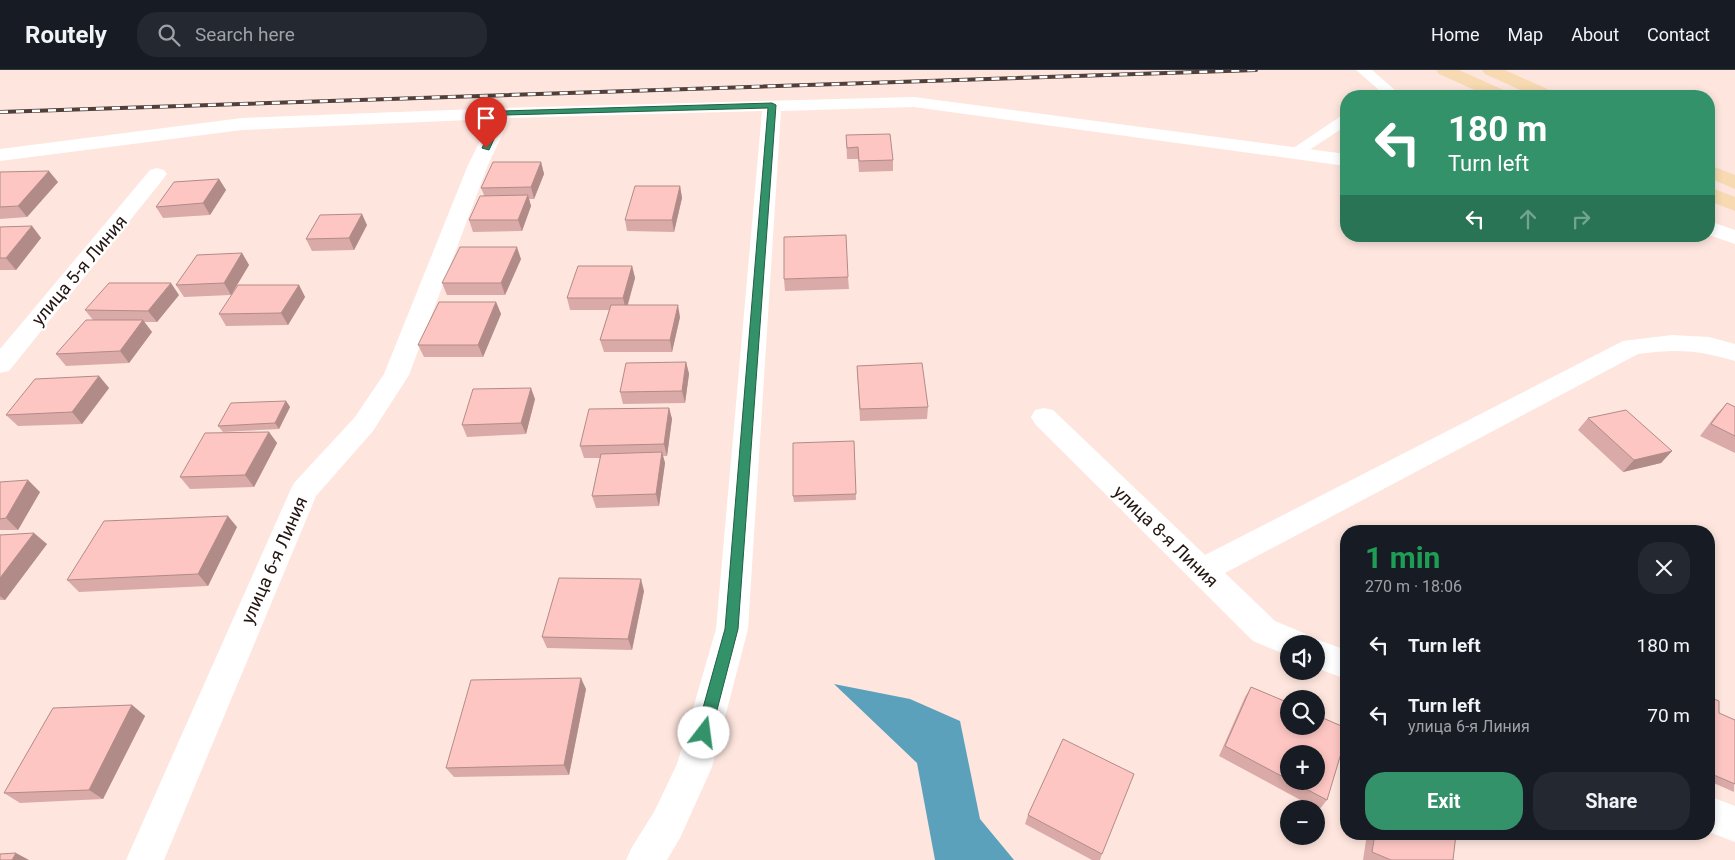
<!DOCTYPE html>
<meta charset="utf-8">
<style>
body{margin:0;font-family:Roboto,sans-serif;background:#242831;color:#f1f3f6;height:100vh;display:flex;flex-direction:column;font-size:19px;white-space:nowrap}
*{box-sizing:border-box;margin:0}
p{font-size:16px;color:#9ea1a6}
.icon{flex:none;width:28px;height:28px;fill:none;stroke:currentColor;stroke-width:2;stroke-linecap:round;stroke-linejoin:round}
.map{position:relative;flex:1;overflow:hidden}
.side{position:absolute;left:1340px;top:455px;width:375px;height:315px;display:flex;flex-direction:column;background:#171b24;border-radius:20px;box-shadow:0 2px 8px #0003}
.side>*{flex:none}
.guide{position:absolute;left:1340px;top:20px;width:375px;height:152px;border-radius:20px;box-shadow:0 2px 8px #0003;background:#33926a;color:#fff;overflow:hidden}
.controls{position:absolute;left:1280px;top:565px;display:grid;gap:10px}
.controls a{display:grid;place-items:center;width:45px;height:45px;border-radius:50%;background:#171b24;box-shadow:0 2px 8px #0003;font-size:25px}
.pin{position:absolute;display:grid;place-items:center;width:42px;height:42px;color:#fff;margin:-51px -21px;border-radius:50% 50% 50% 0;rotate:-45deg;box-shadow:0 0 5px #0007}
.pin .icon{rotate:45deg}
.me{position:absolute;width:55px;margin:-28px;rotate:15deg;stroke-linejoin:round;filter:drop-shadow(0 0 4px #0008)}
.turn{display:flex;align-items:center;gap:18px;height:105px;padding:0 25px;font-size:22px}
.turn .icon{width:65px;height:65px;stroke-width:2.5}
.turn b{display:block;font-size:35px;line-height:42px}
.lanes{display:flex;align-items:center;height:48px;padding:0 25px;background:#0003;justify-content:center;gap:25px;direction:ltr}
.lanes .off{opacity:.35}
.round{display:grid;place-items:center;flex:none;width:52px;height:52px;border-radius:20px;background:#242831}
.overview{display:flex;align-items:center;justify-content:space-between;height:85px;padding:0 25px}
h1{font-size:30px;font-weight:700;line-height:38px;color:#1e9e55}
.action{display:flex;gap:10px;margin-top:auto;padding:10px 25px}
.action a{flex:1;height:58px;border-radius:20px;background:#33926a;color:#fff;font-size:20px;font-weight:700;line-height:58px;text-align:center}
.action a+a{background:#242831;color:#f1f3f6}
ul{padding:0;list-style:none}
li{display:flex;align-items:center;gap:15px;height:70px;padding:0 25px}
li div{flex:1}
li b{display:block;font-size:19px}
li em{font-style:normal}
header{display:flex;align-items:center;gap:30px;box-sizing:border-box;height:70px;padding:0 25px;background:#171b24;border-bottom:1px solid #363941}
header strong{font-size:24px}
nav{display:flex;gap:28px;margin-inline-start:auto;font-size:18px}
.search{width:350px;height:45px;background:#242831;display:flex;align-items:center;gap:12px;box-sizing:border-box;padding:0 18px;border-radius:20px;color:#9ea1a6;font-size:19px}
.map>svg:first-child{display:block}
</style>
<header>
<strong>Routely</strong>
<div class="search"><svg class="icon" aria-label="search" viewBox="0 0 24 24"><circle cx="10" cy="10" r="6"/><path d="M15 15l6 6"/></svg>Search here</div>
<nav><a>Home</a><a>Map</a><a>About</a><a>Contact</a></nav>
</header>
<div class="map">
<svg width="1735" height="790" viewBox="0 0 1735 790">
<rect width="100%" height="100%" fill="#fee6de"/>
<polygon fill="#5ca1bc" points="834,614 910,629 960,651 980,749 1014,790 935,790 917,693"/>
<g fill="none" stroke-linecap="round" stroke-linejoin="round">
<g fill="#fff" fill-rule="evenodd">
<polygon points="1356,0 1372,0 1395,20 1389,26 1374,26 1379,20"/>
<polygon points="1346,44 1346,56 1300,86 1294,88 1286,83 1341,46"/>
</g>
<g fill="#fff" fill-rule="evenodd">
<polygon points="914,27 1346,84 1346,96 914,37 781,41 748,559 712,697 680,768 667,790 626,790 632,777 654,742 677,694 716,559 762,41 510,48 488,95 409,305 373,361 316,426 164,790 126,790 290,421 294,413 355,347 384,304 468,95 491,49 242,60 0,91 0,79 242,48 503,38"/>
<polygon points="157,98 164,100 167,104 164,108 9,301 0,303 0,279 150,100"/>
<polygon points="1709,151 1735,160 1735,174 1709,165"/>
<path d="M1672,265L1709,267L1735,274V291C1696,280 1679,279 1638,284L1225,503L1275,551L1306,564L1310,571L1316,569L1346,580V609L1316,598V574H1289V586L1253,571L1035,354L1031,347L1035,340L1044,338L1053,340L1205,485L1623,271Z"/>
<polygon points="1709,726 1735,736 1735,772 1709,762"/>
</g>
<g fill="#f7d9b2" fill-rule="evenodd">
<polygon points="1436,0 1459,0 1508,22 1511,26 1488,26 1439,4"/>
<polygon points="1482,0 1505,0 1554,22 1557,26 1534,26 1485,4"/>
<polygon points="1709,95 1735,105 1735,119 1709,108"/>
<polygon points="1709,117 1735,127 1735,141 1709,131"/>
</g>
<defs>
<polyline id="rail" points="0,42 1256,0"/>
</defs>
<use href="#rail" stroke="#50403b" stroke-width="4"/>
<use href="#rail" stroke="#fff" stroke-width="2.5" stroke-dasharray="8" stroke-linecap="butt"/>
</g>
<g fill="#daaaa8" fill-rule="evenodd">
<polygon points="846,65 893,90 893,101 859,102 858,89 847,89"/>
<polygon points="541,92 544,104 534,129 529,129 531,136 522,161 473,162 469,150 484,125 481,118"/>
<polygon points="0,102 58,112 27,147 0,149"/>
<polygon points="219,109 226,120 210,145 163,148 156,137"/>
<polygon points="680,116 682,128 674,162 627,161 625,150"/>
<polygon points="367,155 354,180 312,181 306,169"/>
<polygon points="32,156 41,168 16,200 0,200 0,157"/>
<polygon points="242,183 249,195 231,225 184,227 176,215"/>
<polygon points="521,189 505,225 447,225 442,213"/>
<polygon points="632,196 635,208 628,235 680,247 672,282 604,282 600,270 609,240 570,240 567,228"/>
<polygon points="848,207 849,219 785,221 784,209"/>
<polygon points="299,215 305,227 288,255 226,256 219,244"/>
<polygon points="179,225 157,252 144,252 152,262 129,293 66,296 56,284 93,250 85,240"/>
<polygon points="496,232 501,244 483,287 424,287 418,275"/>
<polygon points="686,292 689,304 685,333 623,334 620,322"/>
<polygon points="857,296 928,337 927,349 860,351"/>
<polygon points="99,306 109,318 82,354 18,356 6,345"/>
<polygon points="535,329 526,364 467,367 462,355"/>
<polygon points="286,331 290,337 279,359 223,362 218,356"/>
<polygon points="1727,333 1735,337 1735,383 1700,366 1716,345"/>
<polygon points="669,338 672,349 667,386 663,386 665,393 659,436 596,438 592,426 600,388 584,388 580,376"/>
<polygon points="1588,348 1672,381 1661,393 1623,402 1578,360"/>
<polygon points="269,362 277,373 254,417 190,419 180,407"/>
<polygon points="854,371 856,430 794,432 793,426"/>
<polygon points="0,412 40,422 18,460 0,460"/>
<polygon points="237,457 208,516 79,522 67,510"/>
<polygon points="0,465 47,474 5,530 0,530"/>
<polygon points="644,521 632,580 547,578 542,567"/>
<path d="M1251,617L1289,633V656H1316V645L1346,658V667L1327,730L1319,740L1219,686L1245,627ZM1289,684H1316V711H1289Z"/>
<polygon points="586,619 569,705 454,707 446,698"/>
<polygon points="1709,627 1719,643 1735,650 1734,722 1709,711"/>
<polygon points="132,635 145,646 103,729 20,733 4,723"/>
<polygon points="1028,745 1102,784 1100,790 1092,790 1025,754"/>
<polygon points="1367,764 1456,764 1453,790 1363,790"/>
</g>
<g fill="#b18b88">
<polygon points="541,92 544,104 534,129 531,117"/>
<polygon points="49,101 58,112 27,147 18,136"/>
<polygon points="219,109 226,120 210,145 203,133"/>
<polygon points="680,116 682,128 674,162 672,150"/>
<polygon points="528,125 531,136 522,161 518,150"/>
<polygon points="362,144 367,155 354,180 349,168"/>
<polygon points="32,156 41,168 16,200 6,188"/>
<polygon points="517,177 521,189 505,225 501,213"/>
<polygon points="242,183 249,195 231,225 224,213"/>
<polygon points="632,196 635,208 626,240 623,228"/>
<polygon points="171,213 179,225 157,252 148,241"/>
<polygon points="299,215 305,227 288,255 281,243"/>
<polygon points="496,232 501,244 483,287 478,275"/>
<polygon points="678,235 680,247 672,282 670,270"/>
<polygon points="143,250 152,262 129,293 120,281"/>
<polygon points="686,292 689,304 685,333 682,321"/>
<polygon points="99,306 109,318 82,354 72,342"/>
<polygon points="531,318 535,329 526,364 521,353"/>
<polygon points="286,331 290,337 279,359 275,353"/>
<polygon points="669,338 672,349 667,386 664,374"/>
<polygon points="269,362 277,373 254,417 245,405"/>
<polygon points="1672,381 1661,393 1623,402 1634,390"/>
<polygon points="662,382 665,393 659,436 656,424"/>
<polygon points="28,410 40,422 18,460 6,448"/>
<polygon points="228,446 237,457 208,516 198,504"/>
<polygon points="34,463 47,474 5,530 0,526 0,508"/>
<polygon points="641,509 644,521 632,580 628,569"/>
<polygon points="581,608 586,619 569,705 564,695"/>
<polygon points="132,635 145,646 103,729 89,720"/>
<polygon points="16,783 29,790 12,790"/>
</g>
<g fill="#fdc6c3" stroke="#b18b88">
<polygon points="890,64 893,90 859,91 858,77 847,78 846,65"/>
<polygon points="493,92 541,92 531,117 481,118"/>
<polygon points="49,101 18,136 0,137 0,102"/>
<polygon points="219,109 203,133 156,137 174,112"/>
<polygon points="635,116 680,116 672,150 625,150"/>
<polygon points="528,125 518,150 469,150 480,126"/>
<polygon points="362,144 349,168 306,169 320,145"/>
<polygon points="32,156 6,188 0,188 0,157"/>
<polygon points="846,165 848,207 784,209 784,167"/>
<polygon points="460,177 517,177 501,213 442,213"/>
<polygon points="242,183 224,213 176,215 197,185"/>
<polygon points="578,196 632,196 623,228 567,228"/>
<polygon points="109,213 171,213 148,241 85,240"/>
<polygon points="238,215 299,215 281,243 219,244"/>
<polygon points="439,232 496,232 478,275 418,275"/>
<polygon points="611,235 678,235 670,270 600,270"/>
<polygon points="86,250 143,250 120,281 56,284"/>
<polygon points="686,292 682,321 620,322 626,293"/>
<polygon points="922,293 928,337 860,339 857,296"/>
<polygon points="99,306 72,342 6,345 35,309"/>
<polygon points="531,318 521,353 462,355 473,319"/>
<polygon points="286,331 275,353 218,356 231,333"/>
<polygon points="1727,333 1735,337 1735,366 1711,354"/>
<polygon points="669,338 664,374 580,376 589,339"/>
<polygon points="1626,340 1672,381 1634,390 1588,348"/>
<polygon points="269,362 245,405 180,407 205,363"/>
<polygon points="854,371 856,424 793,426 793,373"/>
<polygon points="662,382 656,424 592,426 601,384"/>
<polygon points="28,410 6,448 0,449 0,412"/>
<polygon points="228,446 198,504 67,510 104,451"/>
<polygon points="34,463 0,508 0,465"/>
<polygon points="559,508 641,509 628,569 542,567"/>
<polygon points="581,608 564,695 446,698 471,610"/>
<polygon points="1251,617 1289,633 1289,656 1316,656 1316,645 1346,658 1346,667 1327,730 1291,711 1316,711 1316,684 1289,684 1289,710 1225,676"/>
<polygon points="1709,627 1719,631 1719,643 1735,650 1735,714 1709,703"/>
<polygon points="132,635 89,720 4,723 53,638"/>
<polygon points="1063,669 1134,704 1102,784 1028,745"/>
<polygon points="1375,764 1456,764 1453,790 1391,790 1372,782"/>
<polygon points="16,783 12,790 0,790 0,784"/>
</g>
<polygon fill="#33926a" stroke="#215f45" points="772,33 776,35 738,559 711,663 709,667 704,669 698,667 696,663 725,559 768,38 505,45 489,80 482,78 499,43 502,41"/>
<g text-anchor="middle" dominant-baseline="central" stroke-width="4.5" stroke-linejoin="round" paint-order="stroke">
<g font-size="18" fill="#241612" stroke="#fff">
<text transform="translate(79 200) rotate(-50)">улица 5-я Линия</text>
<text transform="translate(1166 466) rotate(44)">улица 8-я Линия</text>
<text transform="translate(274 490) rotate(-66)">улица 6-я Линия</text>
</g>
</g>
</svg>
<div class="controls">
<a><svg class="icon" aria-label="sound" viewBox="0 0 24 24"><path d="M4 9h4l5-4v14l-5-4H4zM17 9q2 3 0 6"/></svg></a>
<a><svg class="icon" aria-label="search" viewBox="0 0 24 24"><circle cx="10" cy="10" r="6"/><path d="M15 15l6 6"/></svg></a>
<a>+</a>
<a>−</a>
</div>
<div class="pin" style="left:486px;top:78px;background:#d93025"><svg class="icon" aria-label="arrive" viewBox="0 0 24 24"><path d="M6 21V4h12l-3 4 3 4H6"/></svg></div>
<svg class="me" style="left:704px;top:663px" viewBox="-20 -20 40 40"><circle r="19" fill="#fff"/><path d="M0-13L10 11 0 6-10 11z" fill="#33926a"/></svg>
<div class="guide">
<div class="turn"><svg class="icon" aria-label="left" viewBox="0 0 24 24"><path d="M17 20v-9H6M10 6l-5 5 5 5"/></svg><div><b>180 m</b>Turn left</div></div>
<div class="lanes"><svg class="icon" aria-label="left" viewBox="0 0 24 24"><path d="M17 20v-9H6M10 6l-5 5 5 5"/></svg><svg class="icon off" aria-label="ahead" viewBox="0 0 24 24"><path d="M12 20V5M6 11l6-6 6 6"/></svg><svg class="icon off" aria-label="right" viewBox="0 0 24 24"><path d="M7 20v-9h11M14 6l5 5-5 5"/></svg></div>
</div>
<section class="side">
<div class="overview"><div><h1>1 min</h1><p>270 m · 18:06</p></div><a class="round"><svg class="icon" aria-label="close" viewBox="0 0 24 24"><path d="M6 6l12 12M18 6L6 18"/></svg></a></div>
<ul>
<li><svg class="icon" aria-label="left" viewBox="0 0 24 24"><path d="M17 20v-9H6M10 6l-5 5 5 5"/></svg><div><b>Turn left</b></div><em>180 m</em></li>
<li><svg class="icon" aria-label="left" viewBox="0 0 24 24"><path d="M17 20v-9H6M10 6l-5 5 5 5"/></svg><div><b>Turn left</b><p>улица 6-я Линия</p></div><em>70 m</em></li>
</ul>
<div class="action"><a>Exit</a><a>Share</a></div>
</section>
</div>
